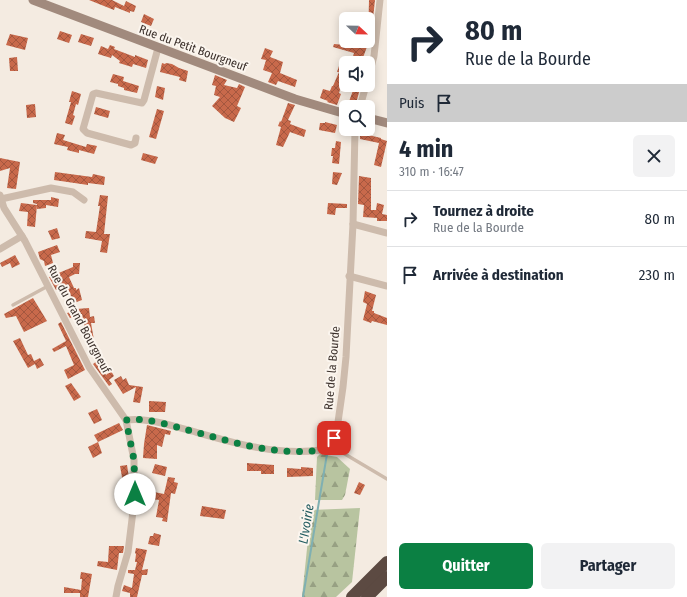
<!DOCTYPE html>
<html lang="fr">
<meta charset="utf-8">
<style>
body{margin:0;font-family:"Fira Sans Condensed",sans-serif;background:#f2f2f3;color:#1f2937;height:100vh;display:flex;flex-direction:column;font-size:15px;white-space:nowrap}
*{box-sizing:border-box;margin:0}
p{font-size:13px;color:#747a83}
.icon{flex:none;width:22px;height:22px;fill:none;stroke:currentColor;stroke-width:2;stroke-linecap:round;stroke-linejoin:round}
.map{position:relative;flex:1;overflow:hidden}
.details{display:flex;flex-direction:column;background:#fff;width:300px}
.details>*{flex:none}
.hud{background:#fff;color:#1f2937;overflow:hidden}
.needle{width:26px;rotate:112deg}
.tools{position:absolute;left:339px;top:12px;display:grid;gap:8px}
.tools a{display:grid;place-items:center;width:36px;height:36px;border-radius:6px;background:#fff;box-shadow:0 2px 10px #0003;font-size:20px}
.pin{position:absolute;display:grid;place-items:center;width:34px;height:34px;color:#fff;margin:-17px;border-radius:8px;box-shadow:0 2px 6px #0006}
.me{position:absolute;width:44px;margin:-22px;rotate:0deg;stroke-linejoin:round;filter:drop-shadow(0 0 3px #0008)}
.turn{display:flex;align-items:center;gap:14px;height:84px;padding:0 12px;font-size:18px}
.turn .icon{width:52px;height:52px;stroke-width:2.5}
.turn b{display:block;font-size:28px;line-height:34px}
.then{display:flex;align-items:center;height:38px;padding:0 12px;background:#0003;gap:8px;font-size:15px}
.round{display:grid;place-items:center;flex:none;width:42px;height:42px;border-radius:6px;background:#f2f2f3}
.head{display:flex;align-items:center;justify-content:space-between;height:68px;padding:0 12px}
h1{font-size:24px;font-weight:700;line-height:30px}
.button{display:flex;gap:8px;margin-top:auto;padding:8px 12px}
.button a{flex:1;height:46px;border-radius:6px;background:#0b8043;color:#fff;font-size:16px;font-weight:700;line-height:46px;text-align:center}
.button a+a{background:#f2f2f3;color:#1f2937}
ul{padding:0;list-style:none}
li{display:flex;align-items:center;gap:12px;height:56px;padding:0 12px;border-top:1px solid #e0e1e3}
li div{flex:1}
li b{display:block;font-size:15px}
li em{font-style:normal}
main{display:flex;flex:1;min-height:0}
.map>svg:first-child{display:block}
</style>
<main>
<div class="map">
<svg width="387" height="597" viewBox="0 0 387 597">
<defs>
<pattern id="forest-firs" width="22" height="20" patternUnits="userSpaceOnUse"><rect width="22" height="20" fill="#b8c4a0"/><path d="M5 1l3.5 6h-7zM16 11l3.5 6h-7z" fill="#97a083"/></pattern>
<pattern id="building-cross-hatch" width="8" height="8" patternUnits="userSpaceOnUse"><rect width="8" height="8" fill="#c8694b"/><path d="M0 0l8 8M0 8l8-8" fill="none" stroke="#a4573f"/></pattern>
</defs>
<rect width="100%" height="100%" fill="#f4ebe1"/>
<g fill="url(#forest-firs)">
<polygon points="320,454 337,457 350,469 345,495 342,500 315,500 317,457"/>
<polygon points="360,508 352,582 336,597 302,597 311,510"/>
</g>
<g fill="none" stroke-linecap="round" stroke-linejoin="round">
<polyline stroke="#7fb0b2" stroke-width="2" points="303,597 327,454"/>
</g>
<g fill="url(#building-cross-hatch)">
<polygon points="89,0 112,0 124,6 126,1 136,6 134,12 130,11 130,13 115,7 114,10"/>
<polygon points="369,0 375,0 370,46 368,46 368,44 361,63 351,63 354,53 333,47 334,44 346,45 346,41 368,41"/>
<polygon points="144,14 154,19 151,26 141,22"/>
<polygon points="60,31 72,35 69,43 57,39"/>
<polygon points="10,34 28,38 25,50 6,45"/>
<polygon points="81,34 94,38 91,46 78,42"/>
<polygon points="110,45 115,47 114,49 135,57 135,55 148,60 146,68 133,64 132,67 119,63 120,61 112,55 111,58 98,54 101,46 108,49"/>
<polygon points="265,48 273,51 270,57 283,62 280,73 297,80 295,87 278,81 276,85 268,82 272,73 263,70 266,60 261,59"/>
<polygon points="17,57 18,71 10,71 9,58"/>
<polygon points="162,63 165,64 166,63 172,64 179,68 188,71 186,82 179,80 180,77 160,72"/>
<polygon points="339,66 346,69 346,81 343,80 339,93 341,94 337,105 327,102 328,101 320,98 323,89 330,91 332,86 333,86 339,72 337,72"/>
<polygon points="113,74 124,77 123,81 139,86 137,93 124,90 124,88 118,86 118,84 110,82"/>
<polygon points="215,75 227,80 224,85 237,88 239,84 245,87 237,106 241,108 234,122 225,118 212,106 220,97 214,95 216,86 212,85"/>
<polygon points="355,85 361,85 355,107 347,107"/>
<polygon points="157,86 165,88 163,100 155,97"/>
<polygon points="72,91 81,94 78,105 76,104 73,115 75,116 72,125 65,123 71,102 69,102"/>
<polygon points="288,103 295,105 288,120 291,121 290,124 306,130 304,137 290,132 283,147 276,145 281,127 278,126 280,121 281,122"/>
<polygon points="35,104 36,117 27,118 26,105"/>
<polygon points="96,107 110,111 108,118 94,114"/>
<polygon points="157,109 164,111 156,139 149,137"/>
<polygon points="325,122 337,125 335,133 319,130 320,123 325,123"/>
<polygon points="57,133 65,135 63,140 86,147 87,144 97,146 94,154 79,150 79,153 67,150 68,147 54,144"/>
<polygon points="360,133 381,138 381,139 387,141 381,167 374,165 379,143 360,139"/>
<polygon points="336,141 341,142 339,164 332,163 333,156 331,156 332,148 335,148"/>
<polygon points="143,153 158,157 155,164 141,160"/>
<polygon points="0,158 20,162 16,189 7,188 10,168 0,171"/>
<polygon points="55,172 92,177 93,174 102,176 105,177 104,185 88,183 88,185 54,180"/>
<polygon points="333,172 342,173 337,185 332,184"/>
<polygon points="359,176 371,178 371,210 376,210 377,203 384,205 382,214 387,215 387,221 377,221 377,218 363,217 364,205 358,204"/>
<polygon points="100,195 108,196 104,234 110,234 107,253 100,252 102,241 85,238 86,231 96,232 100,206 98,206"/>
<polygon points="51,197 59,199 58,207 46,205 46,208 37,209 37,204 33,203 33,200 51,200"/>
<polygon points="21,203 37,205 35,227 27,226 28,212 19,211"/>
<polygon points="328,203 347,204 347,208 336,208 335,215 327,214"/>
<polygon points="57,228 60,238 52,240 48,231"/>
<polygon points="57,245 60,252 51,255 53,263 45,266 44,261 40,259 38,252"/>
<polygon points="15,255 20,264 12,268 10,263 2,267 0,263"/>
<polygon points="73,263 80,263 79,274 75,274 69,277 74,288 76,288 76,290 79,288 82,300 74,303 67,287 56,290 49,277 73,267"/>
<polygon points="365,291 376,295 372,311 374,311 374,313 387,318 387,325 372,321 371,323 363,320 367,304 363,302"/>
<polygon points="33,298 47,321 24,332 16,316 6,318 4,314"/>
<polygon points="89,308 90,317 94,316 95,323 91,323 94,340 87,341 82,314 70,318 67,313 76,310 76,309"/>
<polygon points="61,322 85,370 68,379 64,370 74,365 66,346 54,352 52,349 66,341 58,324"/>
<polygon points="20,338 28,355 31,354 34,361 40,358 44,365 37,369 35,364 28,368 13,341"/>
<polygon points="97,361 106,375 111,371 114,376 109,380 112,384 109,386 93,364"/>
<polygon points="121,376 123,380 126,378 129,385 143,387 140,403 133,402 136,387 123,394 114,380"/>
<polygon points="71,383 81,397 74,401 65,386"/>
<polygon points="149,401 166,402 165,412 149,412"/>
<polygon points="97,409 102,420 94,424 88,413"/>
<polygon points="119,423 123,430 98,442 94,435"/>
<polygon points="147,425 171,431 170,435 165,434 162,447 157,445 157,459 143,458 144,444"/>
<polygon points="98,442 102,453 93,458 88,447"/>
<polygon points="247,463 274,465 274,474 261,474 261,471 247,471"/>
<polygon points="155,464 167,467 165,476 152,473"/>
<polygon points="127,465 129,478 129,492 126,493 125,488 124,488 120,466"/>
<polygon points="301,467 313,468 313,476 287,477 287,468 301,469"/>
<polygon points="168,477 175,478 174,482 178,483 175,494 171,493 167,522 162,521 163,518 156,517 159,500 139,497 139,489 164,494"/>
<polygon points="359,482 365,485 360,495 354,493"/>
<polygon points="202,506 226,510 224,519 200,516"/>
<polygon points="154,533 161,535 159,546 148,544 150,536 153,536"/>
<polygon points="109,546 124,546 123,553 119,553 117,570 97,566 98,561 108,562"/>
<polygon points="136,548 147,550 142,570 148,569 147,575 142,575 137,597 130,597 130,593 122,591 124,585 132,588 134,574 128,573 128,570 135,570 137,562 135,562 136,554 135,553"/>
<polygon points="81,572 92,574 88,597 80,597 80,593 64,593 64,587 81,590 82,579 80,579"/>
</g>
<g fill="none" stroke-linecap="round" stroke-linejoin="round">
<g stroke="#cdbbac" stroke-width="3.5">
<polyline points="13,305 48,286"/>
<polyline points="328,444 387,479"/>
</g>
<g stroke="#cdbbac" stroke-width="7">
<polyline points="368,78 374,56 380,0"/>
<polyline points="360,107 366,85"/>
<polyline points="136,138 135,143 131,145 87,133 83,129 93,94 96,93 142,103 144,100 158,48"/>
<polyline points="0,195 4,208 25,241 89,367 126,420 134,460 134,503 128,552 118,586 116,597"/>
<polyline points="1,199 51,188 73,192 84,200"/>
<polyline points="353,224 387,233"/>
<polyline points="0,249 22,236"/>
<polyline points="349,276 387,286"/>
<path d="M126,420C148,417 171,426 192,431C234,443 277,456 321,450L334,438L337,429L343,387L346,357L353,224L355,129"/>
</g>
<g stroke="#a18a7d" stroke-width="9">
<polyline points="33,0 295,99 346,114"/>
<polyline points="368,118 387,123"/>
</g>
<g stroke="#5c4a42" stroke-width="12">
<polyline points="352,597 387,562"/>
<polyline points="367,597 387,577"/>
</g>
</g>
<g fill="none" stroke-linecap="round" stroke-linejoin="round">
<path stroke="#0b8043" stroke-width="7" stroke-dasharray="0 12.6" d="M135,494L134,460L126,420C148,417 171,426 192,431C235,443 277,456 322,450L334,438"/>
</g>
<g text-anchor="middle" dominant-baseline="central" stroke-width="4" stroke-linejoin="round" paint-order="stroke">
<g font-size="12" fill="#3b302b" stroke="#fbf5ee">
<text transform="translate(193 48) rotate(20)">Rue du Petit Bourgneuf</text>
<text transform="translate(79 319) rotate(62)">Rue du Grand Bourgneuf</text>
<text transform="translate(332 368) rotate(-85)">Rue de la Bourde</text>
</g>
<g font-size="13" font-style="italic" fill="#1f5a5e" stroke="#fbf5ee">
<text transform="translate(306 524) rotate(-81)">L'Ivoirie</text>
</g>
</g>
</svg>
<div class="tools">
<a><svg class="needle" viewBox="-14 -14 28 28"><path d="M0-13l5 13h-10z" fill="#e53935"/><path d="M0 13l5-13h-10z" fill="#747a83"/></svg></a>
<a><svg class="icon" aria-label="sound" viewBox="0 0 24 24"><path d="M4 9h4l5-4v14l-5-4H4zM17 9q2 3 0 6"/></svg></a>
<a><svg class="icon" aria-label="search" viewBox="0 0 24 24"><circle cx="10" cy="10" r="6"/><path d="M15 15l6 6"/></svg></a>
</div>
<div class="pin" style="left:334px;top:438px;background:#d93025"><svg class="icon" aria-label="arrive" viewBox="0 0 24 24"><path d="M6 21V4h12l-3 4 3 4H6"/></svg></div>
<svg class="me" style="left:135px;top:494px" viewBox="-20 -20 40 40"><circle r="19" fill="#fff"/><path d="M0-13L10 11 0 6-10 11z" fill="#0b8043"/></svg>
</div>
<section class="details">
<div class="hud">
<div class="turn"><svg class="icon" aria-label="right" viewBox="0 0 24 24"><path d="M7 20v-9h11M14 6l5 5-5 5"/></svg><div><b>80 m</b>Rue de la Bourde</div></div>
<div class="then">Puis<svg class="icon" aria-label="arrive" viewBox="0 0 24 24"><path d="M6 21V4h12l-3 4 3 4H6"/></svg></div>
</div>
<div class="head"><div><h1>4 min</h1><p>310 m · 16:47</p></div><a class="round"><svg class="icon" aria-label="close" viewBox="0 0 24 24"><path d="M6 6l12 12M18 6L6 18"/></svg></a></div>
<ul>
<li><svg class="icon" aria-label="right" viewBox="0 0 24 24"><path d="M7 20v-9h11M14 6l5 5-5 5"/></svg><div><b>Tournez à droite</b><p>Rue de la Bourde</p></div><em>80 m</em></li>
<li><svg class="icon" aria-label="arrive" viewBox="0 0 24 24"><path d="M6 21V4h12l-3 4 3 4H6"/></svg><div><b>Arrivée à destination</b></div><em>230 m</em></li>
</ul>
<div class="button"><a>Quitter</a><a>Partager</a></div>
</section>
</main>
